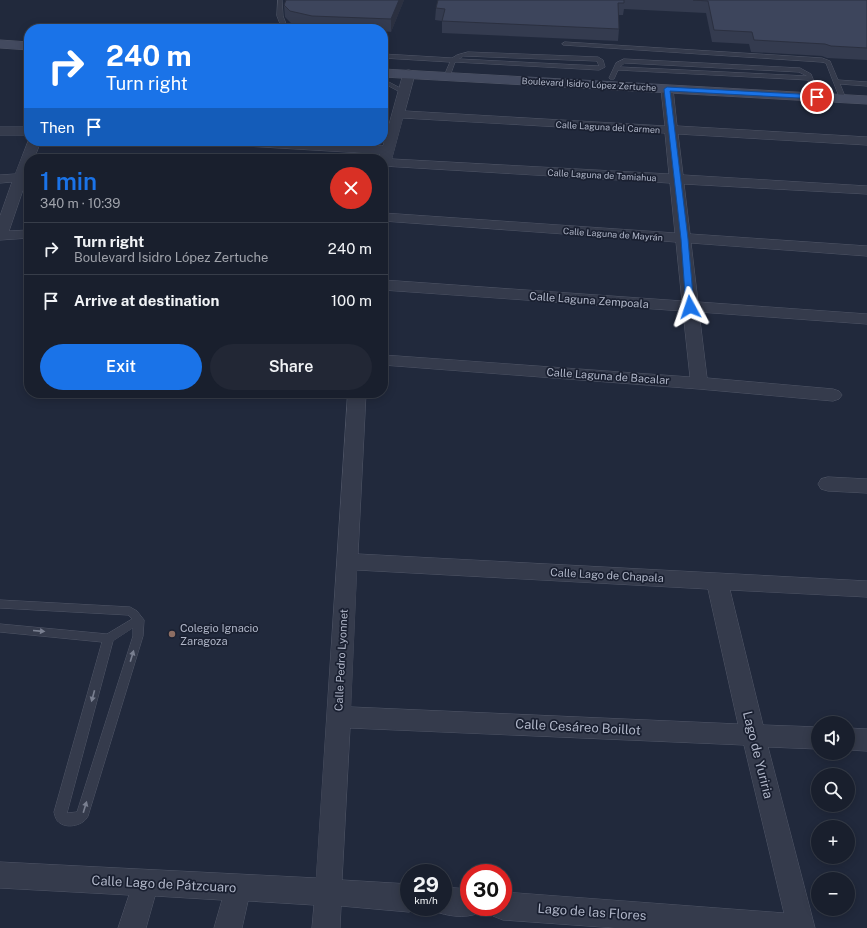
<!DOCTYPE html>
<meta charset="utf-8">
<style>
body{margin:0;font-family:"Public Sans",sans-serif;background:#222735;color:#f1f3f6;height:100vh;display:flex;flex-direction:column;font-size:15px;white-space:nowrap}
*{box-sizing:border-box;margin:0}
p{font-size:13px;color:#9fa2aa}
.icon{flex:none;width:22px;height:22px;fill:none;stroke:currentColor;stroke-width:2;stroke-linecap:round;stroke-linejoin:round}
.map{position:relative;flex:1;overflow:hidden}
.drawer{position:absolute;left:24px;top:154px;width:364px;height:244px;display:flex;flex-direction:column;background:#191f2d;border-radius:16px;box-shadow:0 2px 10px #0003,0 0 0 1px #373d49}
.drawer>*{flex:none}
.hud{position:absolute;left:24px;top:24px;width:364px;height:122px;border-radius:16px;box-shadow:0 2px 10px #0003,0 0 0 1px #373d49;background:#1a73e8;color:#fff;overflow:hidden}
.tools{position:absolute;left:811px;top:716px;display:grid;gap:8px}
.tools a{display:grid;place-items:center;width:44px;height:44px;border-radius:50%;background:#191f2d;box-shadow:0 2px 10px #0003,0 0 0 1px #373d49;font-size:20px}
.speed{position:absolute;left:400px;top:864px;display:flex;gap:8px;font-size:20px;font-weight:700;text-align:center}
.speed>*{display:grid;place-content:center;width:52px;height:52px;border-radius:50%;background:#191f2d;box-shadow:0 2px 10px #0003,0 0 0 1px #373d49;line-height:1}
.speed small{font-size:10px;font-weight:400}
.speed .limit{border:6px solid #d22;background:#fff;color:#111}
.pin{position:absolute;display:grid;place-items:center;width:34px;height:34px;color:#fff;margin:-17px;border:2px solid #fff;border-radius:50%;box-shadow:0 1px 4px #0007}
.me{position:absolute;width:44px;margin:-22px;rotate:355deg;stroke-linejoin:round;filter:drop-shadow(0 0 3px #0008)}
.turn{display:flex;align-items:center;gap:14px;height:84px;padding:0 16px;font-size:18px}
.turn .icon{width:52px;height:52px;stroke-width:2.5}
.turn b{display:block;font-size:28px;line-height:34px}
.then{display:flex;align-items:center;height:38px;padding:0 16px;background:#0003;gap:8px;font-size:15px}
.round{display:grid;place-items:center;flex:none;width:42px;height:42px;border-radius:21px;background:#222735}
.head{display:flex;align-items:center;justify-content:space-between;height:68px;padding:0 16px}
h1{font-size:24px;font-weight:600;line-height:30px;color:#1a73e8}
.action{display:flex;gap:8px;margin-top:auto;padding:8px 16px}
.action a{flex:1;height:46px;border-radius:24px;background:#1a73e8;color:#fff;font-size:16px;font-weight:600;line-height:46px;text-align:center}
.action a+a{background:#222735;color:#f1f3f6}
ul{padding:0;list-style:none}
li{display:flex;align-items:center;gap:12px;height:52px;padding:0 16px;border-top:1px solid #373d49}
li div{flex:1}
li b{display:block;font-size:15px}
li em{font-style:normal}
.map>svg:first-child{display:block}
</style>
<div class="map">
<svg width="867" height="928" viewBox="0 0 867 928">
<rect width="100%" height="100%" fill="#21293c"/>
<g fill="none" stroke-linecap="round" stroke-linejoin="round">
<defs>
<g id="lane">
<polygon points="278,0 282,0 283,16 288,29 282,29 277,16"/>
<polygon points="565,42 822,58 830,61 838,80 867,82 867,86 840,84 846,99 843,101 840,99 826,63 821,62 563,45 562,44"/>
<path d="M468,52L598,57L603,60L605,67L599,70L455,62L450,76L447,78L444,76L450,62L383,58V54L452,58L457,55ZM464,56L597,61L599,66L459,59Z"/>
<path d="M624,59L800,68L811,74L820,97L815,98L808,80L618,70L614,79H610L609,78L616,63ZM625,63L799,72L807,76L620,67Z"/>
<polygon points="383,79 406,91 407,92 402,93 383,83"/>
<path d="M0,600L130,607L137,611L144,620L143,636L88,816C84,825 68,829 60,823C56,821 55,816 54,812L102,642L0,632V624L107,634L132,619L128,615L0,608ZM133,628V636L77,812L67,813L113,641Z"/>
</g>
<g id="street">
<path d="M409,70L413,71L415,74L405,111L665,126L661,89L663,86H671L673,89L677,126L867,137V145L678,134L683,175L867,186V194L684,184L690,234L867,246V256L691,243L698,302L867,314V324L699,312L707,378L833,389L839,391L842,395L839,399L833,401L699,389L383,365V355L690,377L683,311L383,290V280L682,301L676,242L383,221V213L675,233L670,183L383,166V159H379L380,154L228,145L223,144L221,141H298L383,146L403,74L405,71ZM403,118L665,133L669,174L392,159Z"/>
<rect x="0" y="127" width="29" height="8"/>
<polygon points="29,139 29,141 41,141 34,159 29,159 29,181 26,181 9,231 29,230 29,238 0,240 0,216 12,182 0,183 0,175 15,174"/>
<path d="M348,393H366L358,554L867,581V597L730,590L763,725L818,727V749L768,747L815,928H616L503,920L493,916L490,907H503V892L784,913L744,745L350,728L342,880L409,884V907H419L409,912L341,906L340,928H312L314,905L248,901L242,928H214L222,900L155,896L146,928H118L129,895L0,888V862L316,878ZM357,570L708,589L738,724L351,707Z"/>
<polygon points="828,477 867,479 867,493 828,491 821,489 818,484 821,479"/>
<polygon points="848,728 867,729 867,751 848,750"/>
<path d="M443,887L469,889V907H481L479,913C464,919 448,916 433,911L432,907H443Z"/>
</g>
<g id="secondary">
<polygon points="0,40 29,42 29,50 0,48"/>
<polygon points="383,69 867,96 867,104 383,77"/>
</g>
</defs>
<use href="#lane" stroke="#505667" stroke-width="1"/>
<use href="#street" stroke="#505667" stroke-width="1"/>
<use href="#secondary" stroke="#505667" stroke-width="1"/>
<use href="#lane" fill="#353b4c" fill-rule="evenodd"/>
<use href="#street" fill="#353b4c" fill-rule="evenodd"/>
<use href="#secondary" fill="#434a5f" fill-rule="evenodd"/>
</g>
<g fill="#343b4f">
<polygon points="404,0 391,32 383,31 383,29 337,29 313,28 291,23 285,17 284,5"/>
<polygon points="438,0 867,0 867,60 827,58 822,56 751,52 749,44 712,42 706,13 624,9 623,15 619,15 619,29 618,41 442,33 442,21 435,20 436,8"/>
</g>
<polygon fill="#2b3040" points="399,0 404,0 391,32 391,19"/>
<g fill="#3d455c" stroke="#2b3040">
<polygon points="286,0 399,0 391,19 312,16 290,11 284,5"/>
<polygon points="438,0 624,0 624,3 618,3 619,29 442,21 445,9 436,8"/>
<polygon points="693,0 867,0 867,48 831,46 825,44 754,40 752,32 714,30 708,1"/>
</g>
<defs><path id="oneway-solid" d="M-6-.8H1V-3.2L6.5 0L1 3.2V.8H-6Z"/></defs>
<g fill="#797f90">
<use href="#oneway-solid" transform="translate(39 631) rotate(5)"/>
<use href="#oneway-solid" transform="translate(132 656) rotate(-73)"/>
<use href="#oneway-solid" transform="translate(93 696) rotate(105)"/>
<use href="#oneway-solid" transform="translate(85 807) rotate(-73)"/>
</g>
<polygon fill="#1a73e8" stroke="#114b97" points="667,87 817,95 820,97 817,99 670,91 688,239 694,307 690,309 686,307 681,239 664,89"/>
<circle fill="#8d6e63" stroke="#1a2031" stroke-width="1.5" cx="172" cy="634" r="4"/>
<g text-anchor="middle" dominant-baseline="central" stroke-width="3.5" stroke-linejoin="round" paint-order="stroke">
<g font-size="9" fill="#b0b6c8" stroke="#1a2031">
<text transform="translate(589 84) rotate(3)">Boulevard Isidro López Zertuche</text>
<text transform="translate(608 127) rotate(3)">Calle Laguna del Carmen</text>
<text transform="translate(602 175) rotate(3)">Calle Laguna de Tamiahua</text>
<text transform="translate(613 234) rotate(4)">Calle Laguna de Mayrán</text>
</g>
<g font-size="11" fill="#b0b6c8" stroke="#1a2031">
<text transform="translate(589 300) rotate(4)">Calle Laguna Zempoala</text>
<text transform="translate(608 376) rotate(4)">Calle Laguna de Bacalar</text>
<text transform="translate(607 575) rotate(3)">Calle Lago de Chapala</text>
<text transform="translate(341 660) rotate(-87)">Calle Pedro Lyonnet</text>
</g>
<g font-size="11" fill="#b0b6c8" stroke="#1a2031" text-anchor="start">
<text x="180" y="628">Colegio Ignacio<tspan x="180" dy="13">Zaragoza</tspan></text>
</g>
<g font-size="13" fill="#b0b6c8" stroke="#1a2031">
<text transform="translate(578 727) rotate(3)">Calle Cesáreo Boillot</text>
<text transform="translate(758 755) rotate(76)">Lago de Yuriria</text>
<text transform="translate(164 884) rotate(3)">Calle Lago de Pátzcuaro</text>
<text transform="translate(592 912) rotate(4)">Lago de las Flores</text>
</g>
</g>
</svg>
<div class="tools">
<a><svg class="icon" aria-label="sound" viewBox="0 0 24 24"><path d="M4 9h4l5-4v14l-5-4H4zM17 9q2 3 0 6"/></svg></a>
<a><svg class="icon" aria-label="search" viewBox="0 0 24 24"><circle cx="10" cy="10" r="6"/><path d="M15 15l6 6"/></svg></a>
<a>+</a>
<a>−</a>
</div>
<div class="speed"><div>29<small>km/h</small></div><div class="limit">30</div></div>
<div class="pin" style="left:817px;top:97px;background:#d93025"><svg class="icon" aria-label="arrive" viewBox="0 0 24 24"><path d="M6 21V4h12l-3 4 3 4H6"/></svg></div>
<svg class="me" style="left:690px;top:307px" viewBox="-20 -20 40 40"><path d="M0-17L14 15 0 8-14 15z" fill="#1a73e8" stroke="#fff" stroke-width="4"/></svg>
<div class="hud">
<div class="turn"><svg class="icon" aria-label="right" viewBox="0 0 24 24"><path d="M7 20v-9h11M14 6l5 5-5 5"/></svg><div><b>240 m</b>Turn right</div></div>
<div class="then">Then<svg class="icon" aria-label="arrive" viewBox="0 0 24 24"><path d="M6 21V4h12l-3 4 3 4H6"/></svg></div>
</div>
<section class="drawer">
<div class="head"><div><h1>1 min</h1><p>340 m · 10:39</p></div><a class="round" style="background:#d93025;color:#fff"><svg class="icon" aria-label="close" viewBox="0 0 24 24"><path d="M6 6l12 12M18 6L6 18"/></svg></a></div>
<ul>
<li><svg class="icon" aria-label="right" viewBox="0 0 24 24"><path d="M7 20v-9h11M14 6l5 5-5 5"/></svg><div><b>Turn right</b><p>Boulevard Isidro López Zertuche</p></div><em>240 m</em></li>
<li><svg class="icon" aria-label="arrive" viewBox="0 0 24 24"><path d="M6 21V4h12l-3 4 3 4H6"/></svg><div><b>Arrive at destination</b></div><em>100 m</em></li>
</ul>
<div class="action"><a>Exit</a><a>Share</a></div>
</section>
</div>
